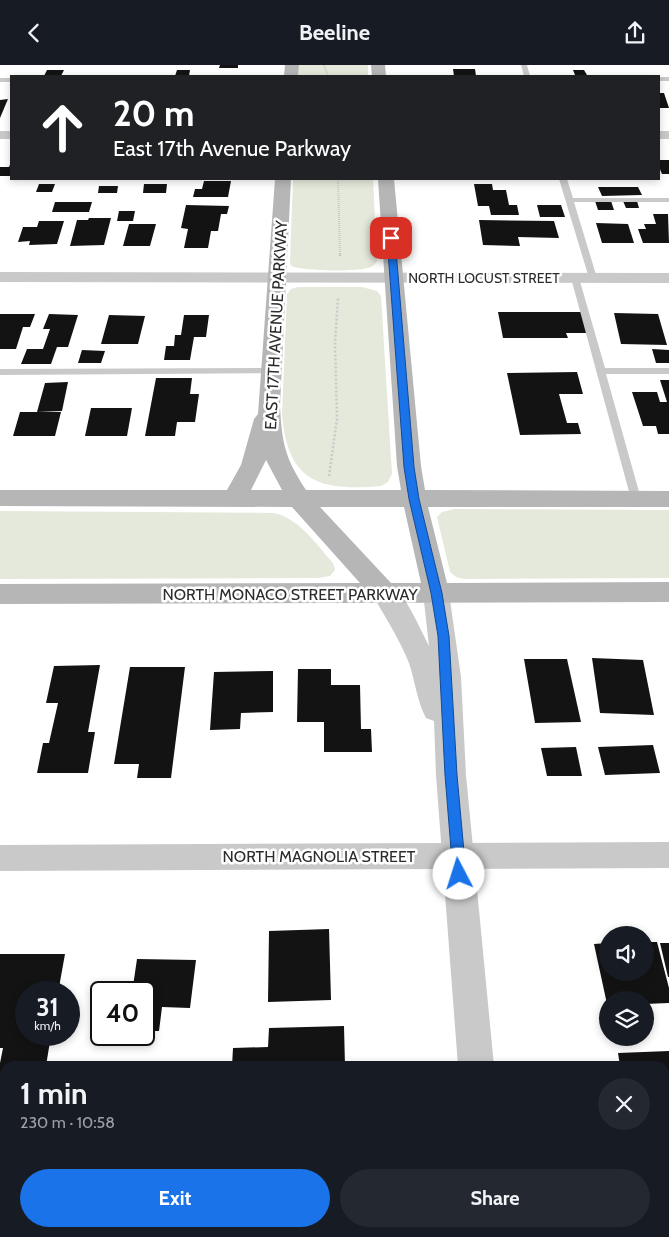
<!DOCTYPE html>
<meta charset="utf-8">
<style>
body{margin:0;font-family:Cabin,sans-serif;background:#242831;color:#f1f3f6;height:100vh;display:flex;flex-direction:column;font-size:19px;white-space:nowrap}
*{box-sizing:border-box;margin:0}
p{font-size:16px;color:#9ea1a6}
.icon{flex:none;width:28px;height:28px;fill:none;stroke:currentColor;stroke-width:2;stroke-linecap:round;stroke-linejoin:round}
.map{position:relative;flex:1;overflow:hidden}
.drawer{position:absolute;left:0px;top:996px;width:670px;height:176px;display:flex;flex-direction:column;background:#171b24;border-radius:15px 15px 0 0;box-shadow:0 2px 8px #0003}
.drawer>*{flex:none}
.top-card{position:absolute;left:10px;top:10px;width:650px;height:105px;border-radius:0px;box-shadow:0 2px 8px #0003;background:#202124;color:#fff;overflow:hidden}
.buttons{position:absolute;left:599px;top:861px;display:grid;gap:10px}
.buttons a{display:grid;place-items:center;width:55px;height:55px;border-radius:50%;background:#171b24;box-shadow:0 2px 8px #0003;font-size:25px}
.speed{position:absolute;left:15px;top:916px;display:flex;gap:10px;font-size:25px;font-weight:700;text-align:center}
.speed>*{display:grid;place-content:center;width:65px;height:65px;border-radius:50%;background:#171b24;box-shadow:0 2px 8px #0003;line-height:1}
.speed small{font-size:12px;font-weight:400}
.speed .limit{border:2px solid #111;border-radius:8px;background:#fff;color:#111}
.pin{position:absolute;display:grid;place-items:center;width:42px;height:42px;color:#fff;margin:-21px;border-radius:10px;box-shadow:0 2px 8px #0006}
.me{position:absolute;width:55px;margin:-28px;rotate:355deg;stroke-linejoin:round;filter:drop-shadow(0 0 4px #0008)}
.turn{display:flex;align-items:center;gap:18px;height:105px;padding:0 20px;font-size:22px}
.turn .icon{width:65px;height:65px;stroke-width:2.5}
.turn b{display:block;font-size:35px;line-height:42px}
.round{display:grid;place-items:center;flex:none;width:52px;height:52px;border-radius:26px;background:#242831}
.overview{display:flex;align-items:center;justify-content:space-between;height:85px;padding:0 20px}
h1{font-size:30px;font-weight:800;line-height:38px}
.action{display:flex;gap:10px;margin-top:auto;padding:10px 20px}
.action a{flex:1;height:58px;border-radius:30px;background:#1a73e8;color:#fff;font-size:20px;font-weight:800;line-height:58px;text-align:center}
.action a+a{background:#242831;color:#f1f3f6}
header{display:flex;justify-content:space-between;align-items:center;height:65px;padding:0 20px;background:#171b24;font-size:22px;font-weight:800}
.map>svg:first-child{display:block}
</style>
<header><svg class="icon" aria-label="back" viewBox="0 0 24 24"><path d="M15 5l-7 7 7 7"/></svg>Beeline<svg class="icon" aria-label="share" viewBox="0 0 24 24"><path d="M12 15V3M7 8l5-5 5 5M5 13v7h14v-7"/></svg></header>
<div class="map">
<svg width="669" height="1172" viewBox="0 0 669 1172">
<rect width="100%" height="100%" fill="#fff"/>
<g fill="#e4e9db">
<polygon points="299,0 368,0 368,11 298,11"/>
<path d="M293,114H373L377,196C375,200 372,202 368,203C355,207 303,206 291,201L290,196Z"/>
<path d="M298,222H362L377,226L381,231L392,409L388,417L381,421C320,426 288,418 282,350L287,229L291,224Z"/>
<polygon points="454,444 669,445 669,513 464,514 456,512 450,507 437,452 442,447"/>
<path d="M0,446L274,448C300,454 316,479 333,498L335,505L330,511L318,513L0,514Z"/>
</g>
<g fill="#131313">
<polygon points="220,0 238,0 238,3 219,3"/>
<polygon points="453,4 475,4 476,11 454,11"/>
<polygon points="47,5 64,5 61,11 44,11"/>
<polygon points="177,5 190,5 189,11 175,11"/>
<polygon points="573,5 584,5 587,10 575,10"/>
<polygon points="659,28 664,28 669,43 659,43"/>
<polygon points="8,34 0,53 0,35"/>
<polygon points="659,95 669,95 669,109 662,109 659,102"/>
<polygon points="11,97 11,111 0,111 0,102 9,102"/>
<polygon points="204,116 231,116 228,132 193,132 195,124 202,124"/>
<polygon points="39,119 55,119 52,127 36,127"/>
<polygon points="144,119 167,119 166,128 143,128"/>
<polygon points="474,119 492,119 493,125 506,125 509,140 517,140 519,150 491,150 489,141 478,141"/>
<polygon points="99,121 118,121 117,128 98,128"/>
<polygon points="598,122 638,122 642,130 602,131"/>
<polygon points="595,136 611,136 614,145 598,145"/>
<polygon points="623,136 637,136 639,143 626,143"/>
<polygon points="55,137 92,137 89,147 52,147"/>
<polygon points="186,140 229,141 227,149 221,149 218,166 211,166 208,183 184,183 188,164 181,163"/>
<polygon points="537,140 561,140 565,152 540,152"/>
<polygon points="119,146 135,146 133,156 117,156"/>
<polygon points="653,149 668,149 669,178 643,178 638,164 646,164 644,159 656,159"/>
<polygon points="89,153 111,153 104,180 70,181 77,155 88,155"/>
<polygon points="479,155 554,156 559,173 518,172 520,181 483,180"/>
<polygon points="39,156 64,156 57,179 29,180 30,176 18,177 23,162 37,162"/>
<polygon points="596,158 628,159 634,178 602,178"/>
<polygon points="129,159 156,159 150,181 123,181"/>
<polygon points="498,247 583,247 588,268 566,268 568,273 503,273"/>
<polygon points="614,248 658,249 667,280 621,279"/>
<polygon points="0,249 35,249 30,262 23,262 16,284 0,284"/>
<polygon points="49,249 78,250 68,282 57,282 51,299 21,299 27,284 43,284 50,264 43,264"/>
<polygon points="109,250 145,251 138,279 101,279"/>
<polygon points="184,250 209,250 206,272 194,272 190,295 164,295 166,281 174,281 175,270 181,270"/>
<polygon points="652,284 669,285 669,298 656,298"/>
<polygon points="82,285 105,286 101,298 78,298"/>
<polygon points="577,307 583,329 559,329 567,358 578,358 581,369 520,370 507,308"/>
<polygon points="156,313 192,313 190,329 199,329 195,357 177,357 175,371 145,371"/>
<polygon points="660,315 669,315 669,369 658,369 656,361 643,361 632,327 657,327 660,337 667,337"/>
<polygon points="68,317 62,346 37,347 45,318"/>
<polygon points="91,343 132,343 127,371 85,371"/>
<polygon points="20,347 61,347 55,371 13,371"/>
<polygon points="592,593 643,595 654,650 600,648"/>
<polygon points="524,594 567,594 581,657 535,658"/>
<polygon points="100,600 88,667 95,667 88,708 37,708 43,678 49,678 58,638 46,638 54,601"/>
<polygon points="130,602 185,602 171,713 137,713 139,699 114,699"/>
<polygon points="298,604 331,604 331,620 360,620 361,664 371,664 372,687 324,687 324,657 297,657"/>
<polygon points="273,606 273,647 241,648 240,664 210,665 214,607"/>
<polygon points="653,680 660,708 605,710 598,682"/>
<polygon points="576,682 582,711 547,711 541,683"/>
<polygon points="329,864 331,935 268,937 269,866"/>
<polygon points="645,877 657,877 669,923 669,938 645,939 645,935 608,935 607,939 594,879 608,878 608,908 645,908"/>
<polygon points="660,878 669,878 669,912 668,912"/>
<polygon points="0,889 65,889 58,928 26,928 26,970 51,970 46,1001 5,1001 5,1056 0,1056 0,998 3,983 0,983"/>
<polygon points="137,894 196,895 190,943 162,942 159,966 144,966 144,928 132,928"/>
<polygon points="344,961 345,1001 232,1001 233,983 268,982 269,963"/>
<polygon points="669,986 669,1062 665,1062 665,1001 620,1001 618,988"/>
<polygon points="665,1111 669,1111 669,1172 646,1172 646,1168 665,1168"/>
<rect x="264" y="1168" width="69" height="4"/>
</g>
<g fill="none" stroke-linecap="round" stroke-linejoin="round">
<g stroke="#c9c9c9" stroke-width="2" stroke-dasharray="1 1" stroke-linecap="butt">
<polyline points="324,0 328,11"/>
<polyline points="338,114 340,190"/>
</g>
<g stroke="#c9c9c9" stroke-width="2.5" stroke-dasharray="2 2" stroke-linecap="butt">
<polyline points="340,189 340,192"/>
<polyline points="329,411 337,354 335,278 338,233"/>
</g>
<g fill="#c9c9c9" fill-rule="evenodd">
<polygon points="521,0 527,0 530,11 524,11"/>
<rect x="659" y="12" width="10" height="4"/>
<rect x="0" y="13" width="11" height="4"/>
<polygon points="559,114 567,114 573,133 669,133 669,137 574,137 597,213 593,216 589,213"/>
<polygon points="575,210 579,213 605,303 669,303 669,309 606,309 641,434 636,438 631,434 571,213"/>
<polygon points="271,303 274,304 274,308 0,310 0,304"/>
<rect x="0" y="1080" width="5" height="18"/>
<rect x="665" y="1082" width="4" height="18"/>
</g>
<g fill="#c9c9c9" fill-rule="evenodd">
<rect x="0" y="66" width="11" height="8"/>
<rect x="659" y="66" width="10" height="8"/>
<polygon points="0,207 669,208 669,218 0,217"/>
<polygon points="669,777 669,803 0,806 0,780"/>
</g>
<g fill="#c9c9c9" fill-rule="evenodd">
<path d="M436,518L445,521L449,528L461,612L466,710L494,1001H458L436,710L434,656L426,653C417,636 415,616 409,598C399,573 385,552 372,529L376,522C382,520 389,518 395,523C406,532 422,567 429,581L423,528L427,521Z"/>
<rect x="470" y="1168" width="40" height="4"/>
</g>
<g fill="#b6b6b6" fill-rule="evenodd">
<polygon points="285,0 299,0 298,11 284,11"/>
<polygon points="371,0 385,0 386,11 372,11"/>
<path d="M275,114H291L280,341C282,379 285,393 306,425H401L397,401L378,114H394L421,401L425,425L669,426V442H428L447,518L669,517V537L0,539V519L360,518L292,442L0,441V425H227L241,400L254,354L258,349ZM266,395L282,425H251ZM320,442H404L421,518H391Z"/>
</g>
</g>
<polygon fill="#1a73e8" stroke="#114b97" points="391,171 395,173 414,402 419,434 442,528 449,571 457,710 466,809 464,813 459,815 455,813 453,809 445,710 438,571 431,528 409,434 404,402 387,173"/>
<g text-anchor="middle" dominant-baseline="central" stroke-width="5" stroke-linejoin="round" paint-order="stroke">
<g font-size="14" fill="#2c2c2c" stroke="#fff">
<text x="484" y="213">NORTH LOCUST STREET</text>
</g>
<g font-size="16" fill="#2c2c2c" stroke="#fff">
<text transform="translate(276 260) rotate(-87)">EAST 17TH AVENUE PARKWAY</text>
<text x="290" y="529">NORTH MONACO STREET PARKWAY</text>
<text x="319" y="791">NORTH MAGNOLIA STREET</text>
</g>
</g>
</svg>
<div class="buttons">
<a><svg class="icon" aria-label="sound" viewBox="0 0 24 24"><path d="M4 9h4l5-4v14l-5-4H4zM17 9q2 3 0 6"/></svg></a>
<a><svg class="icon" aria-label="layers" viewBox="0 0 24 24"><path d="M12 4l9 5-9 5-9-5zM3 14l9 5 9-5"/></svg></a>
</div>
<div class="speed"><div>31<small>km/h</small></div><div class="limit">40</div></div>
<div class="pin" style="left:391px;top:173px;background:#d93025"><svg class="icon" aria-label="arrive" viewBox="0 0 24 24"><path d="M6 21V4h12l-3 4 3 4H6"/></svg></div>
<svg class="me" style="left:459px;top:809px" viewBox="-20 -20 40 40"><circle r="19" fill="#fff"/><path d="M0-13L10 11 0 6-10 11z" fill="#1a73e8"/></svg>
<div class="top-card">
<div class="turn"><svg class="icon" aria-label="ahead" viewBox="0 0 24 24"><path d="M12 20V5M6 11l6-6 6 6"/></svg><div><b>20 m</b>East 17th Avenue Parkway</div></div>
</div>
<section class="drawer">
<div class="overview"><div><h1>1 min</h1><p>230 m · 10:58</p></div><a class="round"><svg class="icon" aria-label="close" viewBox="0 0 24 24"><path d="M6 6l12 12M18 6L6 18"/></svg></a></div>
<div class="action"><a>Exit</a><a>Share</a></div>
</section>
</div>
